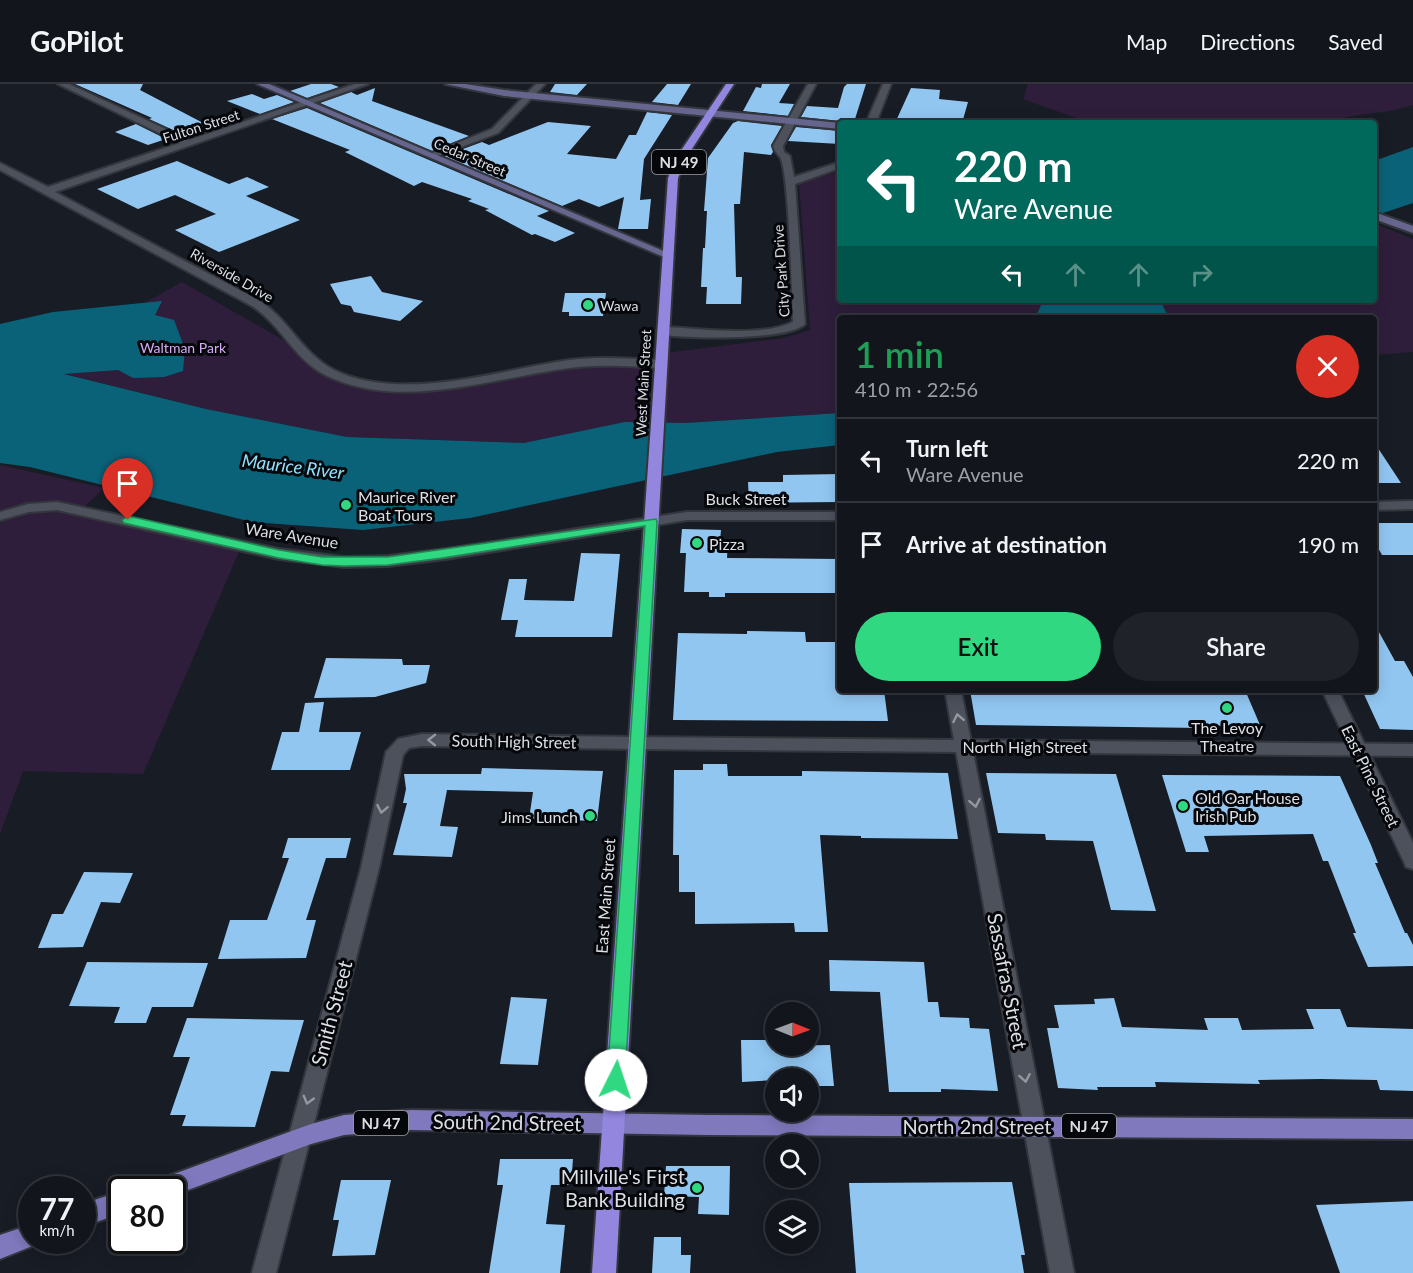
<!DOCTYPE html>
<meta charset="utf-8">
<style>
body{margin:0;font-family:Lato,sans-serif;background:#1f2229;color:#f1f3f6;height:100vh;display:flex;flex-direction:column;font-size:22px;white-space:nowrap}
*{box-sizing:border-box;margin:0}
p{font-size:20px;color:#9c9fa3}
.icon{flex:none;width:33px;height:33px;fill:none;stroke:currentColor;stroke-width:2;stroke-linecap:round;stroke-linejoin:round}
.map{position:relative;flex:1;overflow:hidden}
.details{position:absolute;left:837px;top:231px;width:540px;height:378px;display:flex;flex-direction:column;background:#12151c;border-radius:6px;box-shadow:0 3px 15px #0003,0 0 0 2px #31343b}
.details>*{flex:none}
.hud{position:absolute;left:837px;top:36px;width:540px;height:183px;border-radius:6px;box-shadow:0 3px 15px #0003,0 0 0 2px #31343b;background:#00695c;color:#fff;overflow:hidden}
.needle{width:39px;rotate:91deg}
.buttons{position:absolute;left:765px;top:918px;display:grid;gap:12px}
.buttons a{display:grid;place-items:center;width:54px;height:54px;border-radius:50%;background:#12151c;box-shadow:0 3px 15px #0003,0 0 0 2px #31343b;font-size:30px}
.speed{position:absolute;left:18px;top:1092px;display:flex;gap:12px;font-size:30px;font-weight:700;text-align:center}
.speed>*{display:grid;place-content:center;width:78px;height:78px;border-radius:50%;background:#12151c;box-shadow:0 3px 15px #0003,0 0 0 2px #31343b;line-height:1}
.speed small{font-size:15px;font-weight:400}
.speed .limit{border:3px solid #111;border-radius:9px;background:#fff;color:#111}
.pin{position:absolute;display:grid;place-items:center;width:51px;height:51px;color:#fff;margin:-62px -26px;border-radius:50% 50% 50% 0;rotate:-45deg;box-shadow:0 0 6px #0007}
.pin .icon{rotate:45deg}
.me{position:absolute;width:66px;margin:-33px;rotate:4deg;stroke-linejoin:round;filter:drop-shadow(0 0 4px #0008)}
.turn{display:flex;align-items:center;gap:21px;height:126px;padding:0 18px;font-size:27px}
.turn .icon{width:78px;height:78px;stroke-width:2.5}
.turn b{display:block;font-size:42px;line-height:51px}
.lanes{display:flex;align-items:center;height:57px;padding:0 18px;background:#0003;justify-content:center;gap:30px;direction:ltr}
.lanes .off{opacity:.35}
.round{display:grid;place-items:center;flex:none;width:63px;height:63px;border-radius:32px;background:#1f2229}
.overview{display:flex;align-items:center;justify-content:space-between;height:102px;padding:0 18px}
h1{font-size:36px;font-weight:600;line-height:45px;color:#1e9e55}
.action{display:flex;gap:12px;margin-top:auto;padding:12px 18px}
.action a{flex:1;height:69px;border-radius:36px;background:#31d882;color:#111;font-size:24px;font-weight:600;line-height:69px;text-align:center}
.action a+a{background:#1f2229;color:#f1f3f6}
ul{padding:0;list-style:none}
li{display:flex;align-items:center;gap:18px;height:84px;padding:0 18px;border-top:2px solid #31343b}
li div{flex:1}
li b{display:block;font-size:22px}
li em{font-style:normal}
header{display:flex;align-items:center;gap:36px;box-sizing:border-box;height:84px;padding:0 30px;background:#12151c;border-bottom:2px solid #31343b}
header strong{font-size:28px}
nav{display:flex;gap:33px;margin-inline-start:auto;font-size:21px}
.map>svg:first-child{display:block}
</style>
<header>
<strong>GoPilot</strong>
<nav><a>Map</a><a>Directions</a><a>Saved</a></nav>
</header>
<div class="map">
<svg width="1413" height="1189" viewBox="0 0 1413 1189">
<rect width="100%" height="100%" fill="#181c25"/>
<g fill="#2f1e3b">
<path d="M1028,0H1413V21C1384,31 1352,29 1323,39H1090L1023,15Z"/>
<polygon points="840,87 840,216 1048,216 1042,219 1035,234 840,234 840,329 685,339 524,359 347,353 206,325 62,289 82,254 182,198 351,295 395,306 585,279 784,254 810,246 799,100"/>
<polygon points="1374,139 1413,155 1413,268 1374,271 1374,234 1169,234 1160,216 1374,216"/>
<polygon points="0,381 104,404 81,426 241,463 143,690 23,687 0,750"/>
</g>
<g fill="#0a6279">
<polygon points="1413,63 1413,119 1374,132 1374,77"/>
<polygon points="1048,216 1160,216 1169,234 1035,234 1042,219"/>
<polygon points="162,217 155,231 174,236 185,265 183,287 164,293 133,294 118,286 64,290 206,325 347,353 524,359 625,338 685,339 840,329 840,361 777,368 470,434 363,446 252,438 30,383 0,379 0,240 53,228"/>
</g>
<g fill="#91c6f1">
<polygon points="75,0 143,0 140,6 209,42 182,50 149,35 152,34"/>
<polygon points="311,0 331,0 339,3 307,14 290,7"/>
<polygon points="555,0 587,0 577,11 550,8"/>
<polygon points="667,0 691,0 678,21 652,18"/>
<polygon points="762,0 790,0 779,19 794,20 788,32 743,27 756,3 761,4"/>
<polygon points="847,0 866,0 855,35 840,34 840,37 801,33 807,22 838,24 844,3"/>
<polygon points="375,4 372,17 469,52 432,67 320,19 351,8 357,11"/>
<polygon points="911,4 940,6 939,15 968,18 962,39 895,39"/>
<polygon points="252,10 264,15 277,11 294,18 260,30 227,17"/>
<polygon points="307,24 549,127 537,132 575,149 555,158 535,150 532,151 485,126 489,125 468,117 472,115 422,98 414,102 345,68 350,66 272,35"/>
<polygon points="647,28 672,31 644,75 640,116 651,115 648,145 618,145 624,113 599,123 579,115 562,122 444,72 482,58 489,61 548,38 591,42 567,70 616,75 629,51 636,51"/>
<polygon points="738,37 782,42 771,61 773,68 771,71 744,68 740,120 734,120 736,193 742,193 741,220 706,220 707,203 701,203 703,164 705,164 707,127 704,127 708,74 733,39"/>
<polygon points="136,40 166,55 148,61 115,48"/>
<polygon points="796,43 840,47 840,60 788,57"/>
<polygon points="177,77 229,100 247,93 269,103 246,112 300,136 219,168 175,146 216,130 175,111 138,125 97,105"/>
<polygon points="371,192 382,208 423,217 400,237 354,228 351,222 341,220 330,200"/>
<polygon points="565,209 606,209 603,232 569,232 569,228 562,228"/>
<polygon points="1374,358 1401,399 1374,399"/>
<polygon points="840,390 840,418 749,419 748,398 783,398 783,391"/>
<polygon points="1374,439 1413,439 1413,471 1382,471 1374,457"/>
<polygon points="682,445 721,446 720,457 728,457 727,474 840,475 840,509 725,509 725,513 709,513 709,508 684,508 686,469 680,469"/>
<polygon points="581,469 620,470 612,553 515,553 518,536 501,536 509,495 527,495 524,516 574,517"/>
<polygon points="1374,539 1395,577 1404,577 1413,593 1413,646 1380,645 1362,606 1374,606"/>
<polygon points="747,547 805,548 806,558 840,558 840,606 884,606 888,637 673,636 678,549 747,550"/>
<polygon points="326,574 402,575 403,581 430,581 426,599 375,613 314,614"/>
<polygon points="970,606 1245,606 1260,641 1200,642 1201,644 976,641"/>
<polygon points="324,618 319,648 361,648 350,686 271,686 282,648 299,648 305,619"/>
<polygon points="703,680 727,680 728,692 802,692 802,687 948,689 958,755 861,754 861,752 820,751 828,848 795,848 794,839 695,840 695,808 679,808 679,771 673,771 674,686 703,686"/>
<polygon points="482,684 603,687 597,737 529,735 533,708 447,706 440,742 458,743 452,773 393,771 407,719 403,719 406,705 404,690 481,690"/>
<polygon points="986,689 1116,690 1156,827 1111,826 1093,757 1046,756 1045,750 998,749"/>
<polygon points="1162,691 1340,692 1371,761 1378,779 1375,779 1405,849 1407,849 1413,861 1413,882 1368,883 1353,849 1356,849 1328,777 1323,777 1313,750 1204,752 1209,768 1186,768"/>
<polygon points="288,754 351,754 346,774 326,774 306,836 316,836 306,874 218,875 230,836 267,836 289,774 282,774"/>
<polygon points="84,788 133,789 120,819 101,818 83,863 38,864 52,830 63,830"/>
<polygon points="829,876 924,878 928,918 938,918 940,933 969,934 970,944 989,945 998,1007 941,1005 941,1008 889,1008 880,908 830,907"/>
<polygon points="87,878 208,879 193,923 152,923 146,939 114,939 120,923 69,922"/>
<polygon points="511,913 547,915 538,981 500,980"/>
<polygon points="1114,914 1122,943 1208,946 1204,934 1238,934 1242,946 1314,945 1306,925 1340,925 1347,943 1413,945 1413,1007 1380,1006 1377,996 1321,995 1258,996 1260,1000 1155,998 1156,1003 1097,1003 1098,1006 1058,1004 1047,944 1059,944 1054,921 1095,920 1094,915"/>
<polygon points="187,934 304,936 289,988 271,987 255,1043 182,1042 186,1031 170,1031 190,973 173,973"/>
<polygon points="741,956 776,956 776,962 830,961 834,1002 808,1002 808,994 742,998"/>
<polygon points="500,1075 573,1075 571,1101 551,1101 546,1140 565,1141 560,1189 489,1189 503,1101 497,1101"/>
<polygon points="666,1082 730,1082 729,1131 698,1130 699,1113 664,1112"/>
<polygon points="341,1096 391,1096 375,1171 332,1172 339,1136 333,1136"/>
<polygon points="1012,1098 1025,1171 1021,1171 1024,1189 856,1189 849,1099"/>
<polygon points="1413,1117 1413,1189 1340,1189 1316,1121"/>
<polygon points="654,1153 681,1153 681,1171 691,1171 690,1189 652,1189"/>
</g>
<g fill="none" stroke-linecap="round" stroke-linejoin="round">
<defs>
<g id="minor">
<path d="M58,0H69L189,56L355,0H368L55,108L260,217C289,236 303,270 334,286C402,319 499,286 569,276C600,272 631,275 661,276L667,280L661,284C631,282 600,280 569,284C492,294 400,328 325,291C294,275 281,241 252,222L0,86V79L48,103L180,59Z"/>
<polygon points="536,0 545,0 498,49 435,73 427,71 492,45"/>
<path d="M808,0H816L783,62L784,68L790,72L794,93L840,78V84L795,100L805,240C788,257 683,255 659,250L657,247L663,243C700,244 759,254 793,238C792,215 789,86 780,73C777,69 775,68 773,62Z"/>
<polygon points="883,0 891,0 876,39 866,39"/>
<polygon points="1413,417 1413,425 1374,426 1374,418"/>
<polygon points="57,418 279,465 344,473 388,472 446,465 687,428 840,428 840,436 687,436 446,475 388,482 344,483 279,475 57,426 29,428 0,436 0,428 28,420"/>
<polygon points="945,606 961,606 1074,1189 1050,1189"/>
<polygon points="1322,606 1338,606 1413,759 1413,785 1406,783 1404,778"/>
<polygon points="422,650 637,653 643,655 646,659 643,663 637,665 422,662 409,664 403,671 379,784 276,1189 252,1189 361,784 386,668 398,655"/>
</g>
<polygon id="tertiary" points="637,653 1413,660 1413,672 637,665 631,663 628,659 631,655"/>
<g id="secondary">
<polygon points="257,0 269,0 673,171 668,174 664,173"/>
<polygon points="445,0 465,0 504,6 840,39 840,45 504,12"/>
<polygon points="1374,128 1413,142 1413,149 1374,135"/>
</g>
<g id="primary">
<polygon points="411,1026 709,1031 1413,1035 1413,1055 709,1051 411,1046 344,1051 311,1060 172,1112 172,1106 149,1106 152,1098 311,1040 344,1031"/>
<polygon points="122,1107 122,1129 82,1143 82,1120"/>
<polygon points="32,1140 32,1156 42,1156 40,1159 0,1175 0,1151"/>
</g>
<polygon id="trunk" points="726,0 734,0 688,71 678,94 616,1189 592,1189 668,94 678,71"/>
</defs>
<use href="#minor" stroke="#34363d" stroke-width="4"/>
<use href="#tertiary" stroke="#34363d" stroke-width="4"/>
<use href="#secondary" stroke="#34363d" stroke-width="4"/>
<use href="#primary" stroke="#34363d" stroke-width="4"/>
<use href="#trunk" stroke="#34363d" stroke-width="4"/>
<use href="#minor" fill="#4c515c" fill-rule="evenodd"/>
<use href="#tertiary" fill="#4c515c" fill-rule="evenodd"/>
<use href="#secondary" fill="#66658d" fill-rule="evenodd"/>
<use href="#primary" fill="#8079be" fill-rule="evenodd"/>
<use href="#trunk" fill="#9286de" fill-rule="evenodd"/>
</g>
<defs><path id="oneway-chevron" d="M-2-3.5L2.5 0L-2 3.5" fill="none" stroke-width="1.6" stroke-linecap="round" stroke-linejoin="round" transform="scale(1.5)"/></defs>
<g stroke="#9498a0">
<use href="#oneway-chevron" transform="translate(958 634) rotate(-101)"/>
<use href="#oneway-chevron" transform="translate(432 656) rotate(-179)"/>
<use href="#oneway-chevron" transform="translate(975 719) rotate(79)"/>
<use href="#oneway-chevron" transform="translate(382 725) rotate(101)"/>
<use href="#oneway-chevron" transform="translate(1025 994) rotate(80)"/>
<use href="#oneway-chevron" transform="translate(308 1016) rotate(105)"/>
</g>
<polygon fill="#31d882" stroke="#208c54" stroke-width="1.5" points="128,432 279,466 322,473 388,473 656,435 657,438 625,996 623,1001 616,1004 610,1001 607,996 645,442 442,474 388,481 344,482 322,481 279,474 124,439 122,436"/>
<g fill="#31d882" stroke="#05070a" stroke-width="2">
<circle cx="588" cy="221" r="6"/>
<circle cx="346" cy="421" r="6"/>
<circle cx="697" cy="459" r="6"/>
<circle cx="1227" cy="624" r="6"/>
<circle cx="1183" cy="722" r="6"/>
<circle cx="590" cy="732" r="6"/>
<circle cx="697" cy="1104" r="6"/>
</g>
<g text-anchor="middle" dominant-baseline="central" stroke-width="6" stroke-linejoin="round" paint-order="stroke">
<g font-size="14" fill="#dcdfe5" stroke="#05070a">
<text transform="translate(201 42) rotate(-18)">Fulton Street</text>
<text transform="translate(470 73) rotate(23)">Cedar Street</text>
<text transform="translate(781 187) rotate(-94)">City Park Drive</text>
<text transform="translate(232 191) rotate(30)">Riverside Drive</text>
<text transform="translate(643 299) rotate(-87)">West Main Street</text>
</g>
<g font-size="14" fill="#dcdfe5" stroke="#05070a" text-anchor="start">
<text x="600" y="221">Wawa</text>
</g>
<g font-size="14" fill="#d6abf5" stroke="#05070a">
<text x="183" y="263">Waltman Park</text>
</g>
<g fill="#05070a" stroke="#9c9ea3" stroke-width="1.5">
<rect x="652" y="66" width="54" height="24" rx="4.5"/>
<rect x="354" y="1027" width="54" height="24" rx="4.5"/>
<rect x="1062" y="1030" width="54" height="24" rx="4.5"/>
</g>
<g font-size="15" font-weight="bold" fill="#dcdfe5">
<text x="679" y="78">NJ 49</text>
<text x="381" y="1039">NJ 47</text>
<text x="1089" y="1042">NJ 47</text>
</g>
<g font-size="16" fill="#dcdfe5" stroke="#05070a" text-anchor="start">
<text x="358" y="412">Maurice River<tspan x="358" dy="18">Boat Tours</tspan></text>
<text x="709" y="459">Pizza</text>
<text x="1227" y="643" text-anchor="middle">The Levoy<tspan x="1227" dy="18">Theatre</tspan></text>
<text x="1195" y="713">Old Oar House<tspan x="1195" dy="18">Irish Pub</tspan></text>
<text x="578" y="732" text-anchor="end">Jims Lunch</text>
</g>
<g font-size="16" fill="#dcdfe5" stroke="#05070a">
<text x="746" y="414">Buck Street</text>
<text transform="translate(292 451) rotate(9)">Ware Avenue</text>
<text transform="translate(514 657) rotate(1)">South High Street</text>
<text x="1025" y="662">North High Street</text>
<text transform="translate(1371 692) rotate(64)">East Pine Street</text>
<text transform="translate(605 812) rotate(-86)">East Main Street</text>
</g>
<g font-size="18" font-style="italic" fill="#8fe2fe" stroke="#05070a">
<text transform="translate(293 382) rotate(7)">Maurice River</text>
</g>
<g font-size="20" fill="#dcdfe5" stroke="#05070a">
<text transform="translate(1008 897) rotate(79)">Sassafras Street</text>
<text transform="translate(331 929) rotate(-75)">Smith Street</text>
<text transform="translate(507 1038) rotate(1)">South 2nd Street</text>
<text x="977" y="1042">North 2nd Street</text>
</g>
<g font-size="20" fill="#dcdfe5" stroke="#05070a" text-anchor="end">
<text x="685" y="1092">Millville's First<tspan x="685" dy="23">Bank Building</tspan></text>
</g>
</g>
</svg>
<div class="buttons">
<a><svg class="needle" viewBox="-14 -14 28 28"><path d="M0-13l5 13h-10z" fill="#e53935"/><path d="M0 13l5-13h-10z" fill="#9c9fa3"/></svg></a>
<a><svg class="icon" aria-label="sound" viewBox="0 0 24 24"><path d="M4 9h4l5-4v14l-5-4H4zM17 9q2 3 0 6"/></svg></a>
<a><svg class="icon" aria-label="search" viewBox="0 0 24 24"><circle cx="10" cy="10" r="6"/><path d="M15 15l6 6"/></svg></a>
<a><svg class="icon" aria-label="layers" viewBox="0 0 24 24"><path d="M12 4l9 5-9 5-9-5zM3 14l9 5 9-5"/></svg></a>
</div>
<div class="speed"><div>77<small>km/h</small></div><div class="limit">80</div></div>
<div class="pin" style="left:128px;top:436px;background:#d93025"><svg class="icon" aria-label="arrive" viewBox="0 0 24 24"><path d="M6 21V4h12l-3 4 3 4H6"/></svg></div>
<svg class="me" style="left:616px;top:996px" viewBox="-20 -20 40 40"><circle r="19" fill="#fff"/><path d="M0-13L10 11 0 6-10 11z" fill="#31d882"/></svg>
<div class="hud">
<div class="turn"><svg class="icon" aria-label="left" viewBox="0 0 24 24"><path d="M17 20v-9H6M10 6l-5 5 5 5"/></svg><div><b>220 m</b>Ware Avenue</div></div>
<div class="lanes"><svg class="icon" aria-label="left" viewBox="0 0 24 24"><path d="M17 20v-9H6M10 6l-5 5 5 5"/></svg><svg class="icon off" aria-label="ahead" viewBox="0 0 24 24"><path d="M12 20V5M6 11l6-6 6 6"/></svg><svg class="icon off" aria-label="ahead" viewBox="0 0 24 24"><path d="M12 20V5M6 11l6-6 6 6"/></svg><svg class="icon off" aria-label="right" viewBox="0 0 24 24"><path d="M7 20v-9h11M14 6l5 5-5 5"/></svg></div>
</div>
<section class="details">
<div class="overview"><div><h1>1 min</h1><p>410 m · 22:56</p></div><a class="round" style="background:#d93025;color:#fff"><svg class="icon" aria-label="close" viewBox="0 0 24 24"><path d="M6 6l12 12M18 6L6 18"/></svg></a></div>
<ul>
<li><svg class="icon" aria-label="left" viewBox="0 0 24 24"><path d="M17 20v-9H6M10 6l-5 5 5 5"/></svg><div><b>Turn left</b><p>Ware Avenue</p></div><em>220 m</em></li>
<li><svg class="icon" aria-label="arrive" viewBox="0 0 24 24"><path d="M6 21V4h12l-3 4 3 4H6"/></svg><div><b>Arrive at destination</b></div><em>190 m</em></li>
</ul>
<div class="action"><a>Exit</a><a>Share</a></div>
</section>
</div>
